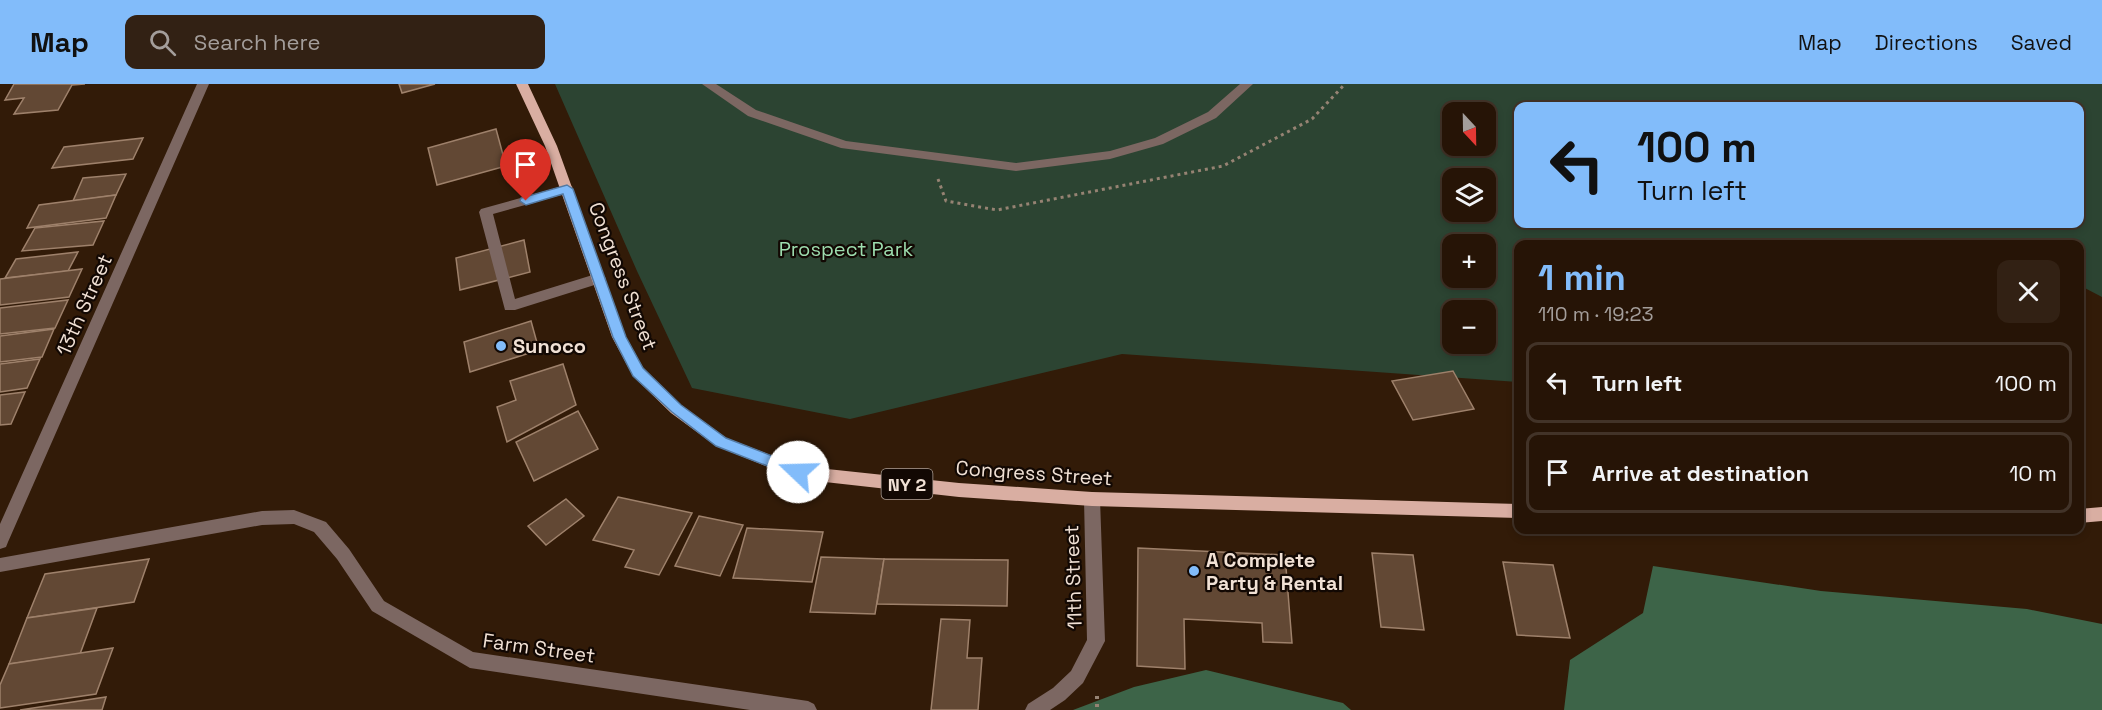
<!DOCTYPE html>
<meta charset="utf-8">
<style>
body{margin:0;font-family:"Space Grotesk",sans-serif;background:#322114;color:#f1f3f6;height:100vh;display:flex;flex-direction:column;font-size:22px;white-space:nowrap}
*{box-sizing:border-box;margin:0}
p{font-size:20px;color:#a49e9b}
.icon{flex:none;width:33px;height:33px;fill:none;stroke:currentColor;stroke-width:2;stroke-linecap:round;stroke-linejoin:round}
.map{position:relative;flex:1;overflow:hidden}
.sheet{position:absolute;left:1514px;top:156px;width:570px;height:294px;display:flex;flex-direction:column;background:#261406;border-radius:12px;box-shadow:0 3px 9px #0003,0 0 0 2px #423328}
.sheet>*{flex:none}
.top-card{position:absolute;left:1514px;top:18px;width:570px;height:126px;border-radius:12px;box-shadow:0 3px 9px #0003,0 0 0 2px #423328;background:#82bcfa;color:#111;overflow:hidden}
.needle{width:39px;rotate:158deg}
.controls{position:absolute;left:1442px;top:18px;display:grid;gap:12px}
.controls a{display:grid;place-items:center;width:54px;height:54px;border-radius:12px;background:#261406;box-shadow:0 3px 9px #0003,0 0 0 2px #423328;font-size:30px}
.pin{position:absolute;display:grid;place-items:center;width:51px;height:51px;color:#fff;margin:-62px -26px;border-radius:50% 50% 50% 0;rotate:-45deg;box-shadow:0 0 6px #0007}
.pin .icon{rotate:45deg}
.me{position:absolute;width:66px;margin:-33px;rotate:291deg;stroke-linejoin:round;filter:drop-shadow(0 0 4px #0008)}
.turn{display:flex;align-items:center;gap:21px;height:126px;padding:0 24px;font-size:27px}
.turn .icon{width:78px;height:78px;stroke-width:2.5}
.turn b{display:block;font-size:42px;line-height:51px}
.round{display:grid;place-items:center;flex:none;width:63px;height:63px;border-radius:12px;background:#322114}
.summary{display:flex;align-items:center;justify-content:space-between;height:102px;padding:0 24px}
h1{font-size:36px;font-weight:700;line-height:45px;color:#82bcfa}
ul{padding:0;list-style:none}
li{display:flex;align-items:center;gap:18px;height:81px;margin:0 12px 9px;padding:0 12px;border:3px solid #423328;border-radius:12px}
li div{flex:1}
li b{display:block;font-size:22px}
li em{font-style:normal}
header{display:flex;align-items:center;gap:36px;box-sizing:border-box;height:84px;padding:0 30px;background:#82bcfa;color:#111}
header strong{font-size:28px}
nav{display:flex;gap:33px;margin-inline-start:auto;font-size:21px}
.search{width:420px;height:54px;background:#322114;display:flex;align-items:center;gap:15px;box-sizing:border-box;padding:0 21px;border-radius:12px;color:#a49e9b;font-size:22px}
.map>svg:first-child{display:block}
</style>
<header>
<strong>Map</strong>
<div class="search"><svg class="icon" aria-label="search" viewBox="0 0 24 24"><circle cx="10" cy="10" r="6"/><path d="M15 15l6 6"/></svg>Search here</div>
<nav><a>Map</a><a>Directions</a><a>Saved</a></nav>
</header>
<div class="map">
<svg width="2102" height="626" viewBox="0 0 2102 626">
<rect width="100%" height="100%" fill="#321b08"/>
<path fill="#2c4432" fill-rule="evenodd" d="M555,0H2102V213L2079,201V160H1518V298L1122,270L850,335L692,304L637,187ZM1518,22H2079V140H1518ZM1452,28H1485V62H1452ZM1452,94H1485V128H1452ZM1452,160H1485V194H1452ZM1452,226H1485V260H1452Z"/>
<g fill="#3d6448">
<polygon points="1653,482 1821,507 2027,525 2102,540 2102,626 1564,626 1570,576 1643,529"/>
<polygon points="1206,586 1343,619 1351,626 1073,626 1134,603"/>
</g>
<g fill="#624834" stroke="#9e816b" stroke-width="1.5">
<polygon points="14,0 85,0 72,1 58,26 14,30 24,14 5,16"/>
<polygon points="399,0 435,0 402,9"/>
<polygon points="496,45 506,82 437,101 428,64"/>
<polygon points="143,54 133,75 52,84 64,63"/>
<polygon points="126,90 116,111 73,117 83,94"/>
<polygon points="116,111 106,134 27,144 39,121"/>
<polygon points="104,137 93,161 22,167 35,144"/>
<polygon points="524,156 530,188 460,206 456,174"/>
<polygon points="78,168 68,187 5,194 16,175"/>
<polygon points="82,185 69,213 0,221 0,195"/>
<polygon points="68,216 55,244 0,250 0,224"/>
<polygon points="531,237 539,266 470,288 464,258"/>
<polygon points="54,245 42,273 0,278 0,252"/>
<polygon points="40,275 27,304 0,308 0,280"/>
<polygon points="563,280 576,321 507,358 497,323 516,316 510,297"/>
<polygon points="1453,287 1474,325 1413,336 1392,297"/>
<polygon points="25,308 11,340 0,341 0,311"/>
<polygon points="578,327 598,365 534,397 516,358"/>
<polygon points="618,413 692,429 659,491 625,483 634,466 593,456"/>
<polygon points="566,415 584,432 546,461 528,442"/>
<polygon points="699,432 743,441 720,492 675,482"/>
<polygon points="747,444 823,448 812,498 733,494"/>
<polygon points="1138,464 1285,471 1292,559 1263,558 1262,539 1184,535 1185,585 1137,582"/>
<polygon points="1372,469 1413,471 1424,546 1381,543"/>
<polygon points="821,473 884,475 875,530 810,528"/>
<polygon points="149,475 134,518 27,534 45,490"/>
<polygon points="884,475 1008,476 1007,522 877,520"/>
<polygon points="1503,478 1553,481 1570,554 1517,551"/>
<polygon points="97,524 80,570 9,580 27,534"/>
<polygon points="941,535 970,536 967,574 982,574 978,626 931,626"/>
<polygon points="113,564 96,610 0,624 0,601 9,580"/>
<polygon points="106,613 102,626 20,626"/>
</g>
<g fill="none" stroke-linecap="round" stroke-linejoin="round">
<polyline stroke="#968373" stroke-width="3" stroke-dasharray="3 4" stroke-linecap="butt" points="938,95 946,117 997,126 1223,82 1312,35 1345,0"/>
<polyline stroke="#968373" stroke-width="4" stroke-dasharray="3 5" stroke-linecap="butt" points="1097,612 1097,626"/>
<g fill="#7c6762" fill-rule="evenodd">
<polygon points="197,0 209,0 8,458 6,463 0,465 0,440"/>
<polygon points="702,0 716,0 756,26 846,57 1016,79 1110,67 1155,54 1208,28 1240,0 1253,0 1216,34 1163,60 1110,75 1016,87 841,64 748,32"/>
<polygon points="567,101 572,102 573,105 572,108 493,130 515,215 599,189 606,194 604,198 515,226 505,226 479,128 481,125"/>
<polygon points="1092,408 1098,410 1100,415 1105,557 1083,599 1065,616 1050,626 1025,626 1028,620 1053,604 1071,587 1087,556 1084,415 1086,410"/>
<polygon points="294,426 326,438 349,465 384,517 473,568 808,617 814,620 817,626 750,626 470,584 372,527 337,475 314,448 294,440 262,441 0,488 0,474 262,427"/>
</g>
<g fill="#d9aea2" fill-rule="evenodd">
<polygon points="516,0 528,0 557,62 626,253 643,284 681,321 726,354 799,382 959,399 1092,408 1518,420 1518,434 1092,422 959,413 798,395 716,362 671,329 633,292 612,253 545,62"/>
<polygon points="2102,423 2102,437 2079,439 2079,425"/>
</g>
</g>
<polygon fill="#82bcfa" stroke="#547aa2" stroke-width="1.5" points="567,101 573,105 626,253 643,284 681,321 726,354 803,384 805,388 803,392 793,392 716,362 672,328 633,292 613,253 563,110 526,121 520,117 521,114"/>
<g fill="#82bcfa" stroke="#120803" stroke-width="2">
<circle cx="501" cy="262" r="6"/>
<circle cx="1194" cy="487" r="6"/>
</g>
<g text-anchor="middle" dominant-baseline="central" stroke-width="4.5" stroke-linejoin="round" paint-order="stroke">
<rect fill="#120803" stroke="#aea096" stroke-width="1.5" x="881.5" y="385" width="51" height="30" rx="4.5"/>
<g font-size="18" font-weight="bold" fill="#f1e1d5">
<text x="907" y="400">NY 2</text>
</g>
<g font-size="20" fill="#9dddae" stroke="#120803">
<text x="846" y="165">Prospect Park</text>
</g>
<g font-size="20" fill="#f1e1d5" stroke="#120803">
<text transform="translate(623 192) rotate(69)">Congress Street</text>
<text transform="translate(84 221) rotate(-66)">13th Street</text>
<text transform="translate(1034 389) rotate(4)">Congress Street</text>
<text transform="translate(1073 493) rotate(-92)">11th Street</text>
<text transform="translate(539 564) rotate(8)">Farm Street</text>
</g>
<g font-size="20" font-weight="bold" fill="#f1e1d5" stroke="#120803" text-anchor="start">
<text x="513" y="262">Sunoco</text>
<text x="1206" y="476">A Complete<tspan x="1206" dy="23">Party &amp; Rental</tspan></text>
</g>
</g>
</svg>
<div class="controls">
<a><svg class="needle" viewBox="-14 -14 28 28"><path d="M0-13l5 13h-10z" fill="#e53935"/><path d="M0 13l5-13h-10z" fill="#a49e9b"/></svg></a>
<a><svg class="icon" aria-label="layers" viewBox="0 0 24 24"><path d="M12 4l9 5-9 5-9-5zM3 14l9 5 9-5"/></svg></a>
<a>+</a>
<a>−</a>
</div>
<div class="pin" style="left:526px;top:117px;background:#d93025"><svg class="icon" aria-label="arrive" viewBox="0 0 24 24"><path d="M6 21V4h12l-3 4 3 4H6"/></svg></div>
<svg class="me" style="left:798px;top:388px" viewBox="-20 -20 40 40"><circle r="19" fill="#fff"/><path d="M0-13L10 11 0 6-10 11z" fill="#82bcfa"/></svg>
<div class="top-card">
<div class="turn"><svg class="icon" aria-label="left" viewBox="0 0 24 24"><path d="M17 20v-9H6M10 6l-5 5 5 5"/></svg><div><b>100 m</b>Turn left</div></div>
</div>
<section class="sheet">
<div class="summary"><div><h1>1 min</h1><p>110 m · 19:23</p></div><a class="round"><svg class="icon" aria-label="close" viewBox="0 0 24 24"><path d="M6 6l12 12M18 6L6 18"/></svg></a></div>
<ul>
<li><svg class="icon" aria-label="left" viewBox="0 0 24 24"><path d="M17 20v-9H6M10 6l-5 5 5 5"/></svg><div><b>Turn left</b></div><em>100 m</em></li>
<li><svg class="icon" aria-label="arrive" viewBox="0 0 24 24"><path d="M6 21V4h12l-3 4 3 4H6"/></svg><div><b>Arrive at destination</b></div><em>10 m</em></li>
</ul>
</section>
</div>
